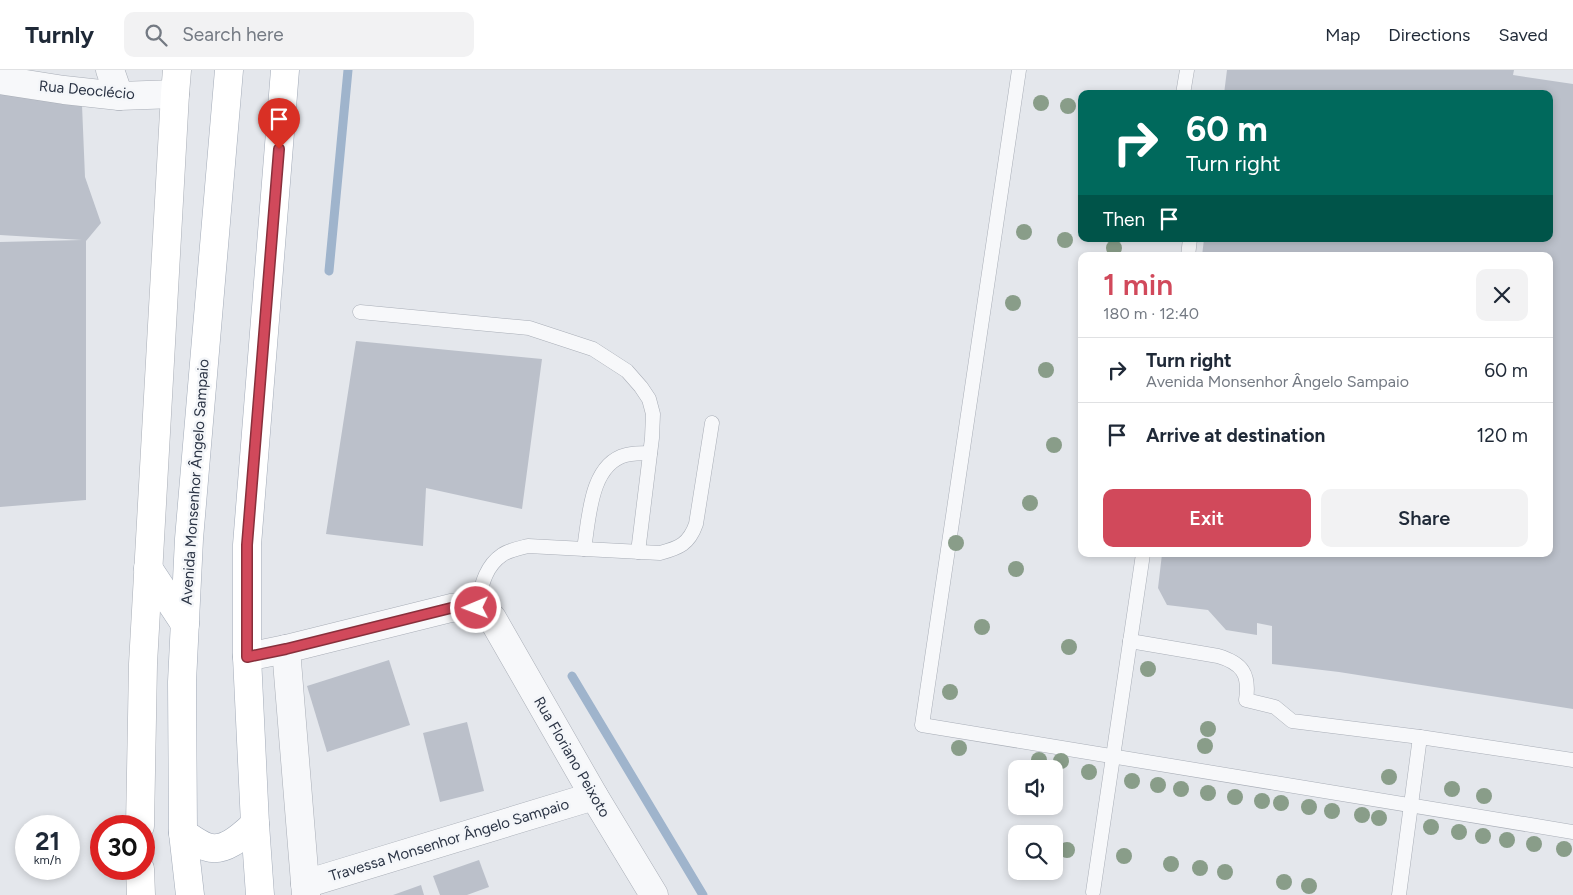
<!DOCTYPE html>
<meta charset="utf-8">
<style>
body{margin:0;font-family:Figtree,sans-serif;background:#f2f2f3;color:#1f2937;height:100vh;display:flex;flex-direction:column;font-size:19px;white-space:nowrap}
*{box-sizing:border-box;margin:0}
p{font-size:16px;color:#747a83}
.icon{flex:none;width:28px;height:28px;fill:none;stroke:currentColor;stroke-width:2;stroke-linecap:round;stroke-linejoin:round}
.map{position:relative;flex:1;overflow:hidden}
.side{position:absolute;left:1078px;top:182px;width:475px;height:305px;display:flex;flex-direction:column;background:#fff;border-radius:10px;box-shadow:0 2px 8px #0003}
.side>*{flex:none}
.banner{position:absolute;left:1078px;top:20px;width:475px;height:152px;border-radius:10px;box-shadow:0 2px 8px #0003;background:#00695c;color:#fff;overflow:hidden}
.buttons{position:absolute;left:1008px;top:690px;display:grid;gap:10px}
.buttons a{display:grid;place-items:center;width:55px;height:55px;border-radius:10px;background:#fff;box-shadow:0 2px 8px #0003;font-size:25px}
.speed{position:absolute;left:15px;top:745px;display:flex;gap:10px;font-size:25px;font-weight:700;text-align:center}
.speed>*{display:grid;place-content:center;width:65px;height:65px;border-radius:50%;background:#fff;box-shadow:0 2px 8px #0003;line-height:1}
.speed small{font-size:12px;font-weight:400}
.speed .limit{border:8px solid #d22;background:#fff;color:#111}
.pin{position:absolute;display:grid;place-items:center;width:42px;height:42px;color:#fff;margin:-51px -21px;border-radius:50% 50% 50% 0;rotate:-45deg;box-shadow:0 0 5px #0007}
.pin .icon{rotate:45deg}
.me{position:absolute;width:55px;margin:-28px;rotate:269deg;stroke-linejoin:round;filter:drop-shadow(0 0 4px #0008)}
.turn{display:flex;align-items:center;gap:18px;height:105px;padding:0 25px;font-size:22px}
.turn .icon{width:65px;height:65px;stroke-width:2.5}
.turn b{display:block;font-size:35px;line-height:42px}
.then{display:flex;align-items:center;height:48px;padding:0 25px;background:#0003;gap:10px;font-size:19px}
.round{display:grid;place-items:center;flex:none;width:52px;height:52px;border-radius:10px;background:#f2f2f3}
.overview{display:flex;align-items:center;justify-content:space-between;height:85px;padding:0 25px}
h1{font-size:30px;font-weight:600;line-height:38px;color:#d1495b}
.primary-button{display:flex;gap:10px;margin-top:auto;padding:10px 25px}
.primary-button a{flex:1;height:58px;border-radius:10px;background:#d1495b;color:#fff;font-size:20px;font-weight:600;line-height:58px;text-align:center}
.primary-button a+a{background:#f2f2f3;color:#1f2937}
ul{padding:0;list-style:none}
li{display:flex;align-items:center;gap:15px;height:65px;padding:0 25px;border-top:1px solid #e0e1e3}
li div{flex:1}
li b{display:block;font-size:19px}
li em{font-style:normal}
header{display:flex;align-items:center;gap:30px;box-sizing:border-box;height:70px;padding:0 25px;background:#fff;border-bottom:1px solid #e0e1e3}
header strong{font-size:24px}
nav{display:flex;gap:28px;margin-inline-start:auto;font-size:18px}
.search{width:350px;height:45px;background:#f2f2f3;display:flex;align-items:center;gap:12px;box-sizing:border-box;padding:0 18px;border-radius:10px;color:#747a83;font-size:19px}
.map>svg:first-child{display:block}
</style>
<header>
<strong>Turnly</strong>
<div class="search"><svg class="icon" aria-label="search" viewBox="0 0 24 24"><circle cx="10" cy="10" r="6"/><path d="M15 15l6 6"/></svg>Search here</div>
<nav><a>Map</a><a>Directions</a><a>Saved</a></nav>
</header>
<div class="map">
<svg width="1573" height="825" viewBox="0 0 1573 825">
<rect width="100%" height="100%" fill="#e4e7ec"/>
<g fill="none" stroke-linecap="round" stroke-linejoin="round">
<g stroke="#9fb4cc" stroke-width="9">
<polyline points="329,201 348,0"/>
<polyline points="572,606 703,825"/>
</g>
</g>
<g fill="#bbc0ca">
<polygon points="1227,0 1514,0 1513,5 1573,14 1573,639 1339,602 1272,594 1272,556 1257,553 1257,565 1226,560 1208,540 1167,535 1158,518 1162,484 1549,484 1549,186 1202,186 1204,169 1549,169 1549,24 1224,24"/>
<polygon points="0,22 82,35 85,107 101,153 86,171 86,430 0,437 0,172 82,170 0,165"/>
<polygon points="356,271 542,289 522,439 426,418 423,476 326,464"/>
<polygon points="389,590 410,655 327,682 307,616"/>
<polygon points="467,652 484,721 440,732 423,663"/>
<polygon points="479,790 489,817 467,825 440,825 433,806"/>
<polygon points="421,815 424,825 393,825"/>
</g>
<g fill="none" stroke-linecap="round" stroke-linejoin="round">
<defs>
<g id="lane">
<polyline points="1019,0 922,655 1573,762"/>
<polyline points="1183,24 1187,0"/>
<polyline points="1188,186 1190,169"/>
<polyline points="360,242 529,258 593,279 627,301 641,317 649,329 653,344 652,368 638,482"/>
<path d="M584,479C589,449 590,394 626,385C634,383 642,383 650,383"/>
<path d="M476,538C481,519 484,497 502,485C509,480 520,478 528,476L660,483C679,478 689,474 696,454L712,353"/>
<path d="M1130,571L1218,586C1242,593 1250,604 1246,630L1275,637L1292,651L1420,667L1573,690"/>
<polyline points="1093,822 1143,484"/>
<polyline points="1399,825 1420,667"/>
</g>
<g id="street">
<polyline points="110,0 119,26"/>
<polyline points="0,10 64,20 119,26 175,24"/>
<polyline points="286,579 306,825"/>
<path d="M247,587L286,579L451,538C470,536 477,537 492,548L594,726L654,825"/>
<polyline points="305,814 594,726"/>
</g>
<g id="secondary">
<polyline points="140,756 143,594 175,24 177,0"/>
<polyline points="140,799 141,825"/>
</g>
<g id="primary">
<polyline points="148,498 185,554"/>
<path d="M183,763C191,768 198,774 207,777C225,783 243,765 255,754"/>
<polyline points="190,825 183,763 182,612 189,469 229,0"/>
<polyline points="260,825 255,754 247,587 247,475 285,0"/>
</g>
</defs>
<use href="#lane" stroke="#a9aeb7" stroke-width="15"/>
<use href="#street" stroke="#a9aeb7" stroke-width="29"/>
<use href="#secondary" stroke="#a9aeb7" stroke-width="29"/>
<use href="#primary" stroke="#a3abb8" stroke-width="29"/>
<use href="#lane" stroke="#f7f8fa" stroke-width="14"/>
<use href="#street" stroke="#f7f8fa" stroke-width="28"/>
<use href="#secondary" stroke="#fff" stroke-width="28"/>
<use href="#primary" stroke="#fff" stroke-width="28"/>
</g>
<g fill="#899d89">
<circle cx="1041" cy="33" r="8"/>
<circle cx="1068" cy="36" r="8"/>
<circle cx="1024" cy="162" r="8"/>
<circle cx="1065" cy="170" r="8"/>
<circle cx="1114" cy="178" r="8"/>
<circle cx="1013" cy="233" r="8"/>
<circle cx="1046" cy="300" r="8"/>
<circle cx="1054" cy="375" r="8"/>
<circle cx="1030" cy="433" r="8"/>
<circle cx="956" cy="473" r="8"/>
<circle cx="1016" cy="499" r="8"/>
<circle cx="982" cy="557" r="8"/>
<circle cx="1069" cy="577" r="8"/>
<circle cx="1148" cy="599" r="8"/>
<circle cx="950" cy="622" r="8"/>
<circle cx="1208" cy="659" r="8"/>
<circle cx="1205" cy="676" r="8"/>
<circle cx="959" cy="678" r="8"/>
<circle cx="1039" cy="690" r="8"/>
<circle cx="1061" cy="691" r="8"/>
<circle cx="1089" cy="702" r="8"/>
<circle cx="1389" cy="707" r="8"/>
<circle cx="1132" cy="711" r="8"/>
<circle cx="1158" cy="715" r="8"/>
<circle cx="1181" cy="719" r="8"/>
<circle cx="1452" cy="719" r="8"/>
<circle cx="1208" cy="723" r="8"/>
<circle cx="1484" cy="726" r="8"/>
<circle cx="1235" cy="727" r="8"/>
<circle cx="1262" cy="731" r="8"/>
<circle cx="1281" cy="733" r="8"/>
<circle cx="1309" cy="737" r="8"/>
<circle cx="1332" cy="741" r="8"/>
<circle cx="1362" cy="745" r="8"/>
<circle cx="1379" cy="748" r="8"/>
<circle cx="1431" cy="757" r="8"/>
<circle cx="1459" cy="762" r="8"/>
<circle cx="1483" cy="766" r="8"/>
<circle cx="1507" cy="770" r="8"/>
<circle cx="1534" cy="774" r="8"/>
<circle cx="1564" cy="779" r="8"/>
<circle cx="1067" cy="780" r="8"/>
<circle cx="1124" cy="786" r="8"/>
<circle cx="1171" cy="794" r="8"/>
<circle cx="1200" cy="798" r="8"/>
<circle cx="1225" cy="802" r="8"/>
<circle cx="1284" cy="812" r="8"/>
<circle cx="1309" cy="816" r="8"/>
</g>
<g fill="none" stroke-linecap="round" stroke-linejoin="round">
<defs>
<polyline id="route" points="279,79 247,475 247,587 286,579 451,538 466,537 476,538"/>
</defs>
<use href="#route" stroke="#882f3b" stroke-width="12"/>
<use href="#route" stroke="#d1495b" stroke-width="9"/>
</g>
<g text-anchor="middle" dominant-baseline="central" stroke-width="5" stroke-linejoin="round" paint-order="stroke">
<g font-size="15" fill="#2b3445" stroke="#f4f6f9">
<text transform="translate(87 20) rotate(5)">Rua Deoclécio</text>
<text transform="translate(195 412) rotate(-86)">Avenida Monsenhor Ângelo Sampaio</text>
<text transform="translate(572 687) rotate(60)">Rua Floriano Peixoto</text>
<text transform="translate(449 770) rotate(-17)">Travessa Monsenhor Ângelo Sampaio</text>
</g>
</g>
</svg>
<div class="buttons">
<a><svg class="icon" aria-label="sound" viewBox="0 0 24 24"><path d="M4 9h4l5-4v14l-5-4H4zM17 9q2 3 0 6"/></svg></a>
<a><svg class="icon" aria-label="search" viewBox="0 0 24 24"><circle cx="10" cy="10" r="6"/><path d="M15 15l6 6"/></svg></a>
</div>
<div class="speed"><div>21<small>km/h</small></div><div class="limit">30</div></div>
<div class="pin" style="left:279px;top:79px;background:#d93025"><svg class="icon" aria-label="arrive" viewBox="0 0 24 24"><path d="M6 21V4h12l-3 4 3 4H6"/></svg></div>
<svg class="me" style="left:476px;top:538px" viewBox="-20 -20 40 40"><circle r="17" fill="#d1495b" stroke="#fff" stroke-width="3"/><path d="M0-11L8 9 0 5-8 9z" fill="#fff"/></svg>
<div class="banner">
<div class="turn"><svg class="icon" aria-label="right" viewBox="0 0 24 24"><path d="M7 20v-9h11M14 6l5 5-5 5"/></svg><div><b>60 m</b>Turn right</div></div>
<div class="then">Then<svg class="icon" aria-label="arrive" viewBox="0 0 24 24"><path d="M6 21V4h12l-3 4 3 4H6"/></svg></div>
</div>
<section class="side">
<div class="overview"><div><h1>1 min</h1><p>180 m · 12:40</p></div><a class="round"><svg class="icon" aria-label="close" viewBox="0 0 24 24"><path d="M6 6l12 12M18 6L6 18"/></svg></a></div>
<ul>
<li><svg class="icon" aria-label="right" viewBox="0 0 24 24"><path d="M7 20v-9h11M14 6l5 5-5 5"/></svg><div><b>Turn right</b><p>Avenida Monsenhor Ângelo Sampaio</p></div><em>60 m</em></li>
<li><svg class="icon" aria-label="arrive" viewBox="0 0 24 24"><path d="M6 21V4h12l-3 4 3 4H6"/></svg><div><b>Arrive at destination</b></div><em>120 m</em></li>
</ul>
<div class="primary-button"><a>Exit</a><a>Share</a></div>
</section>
</div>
